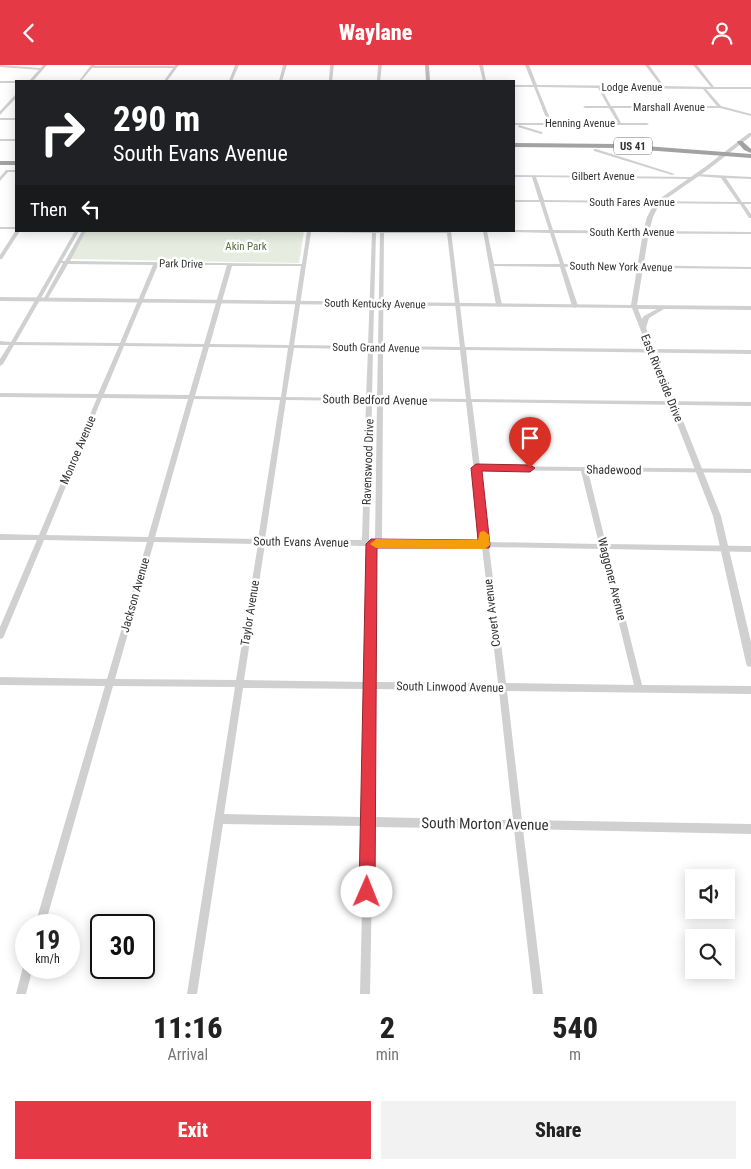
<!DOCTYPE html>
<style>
body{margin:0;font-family:"Roboto Condensed",sans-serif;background:#f2f2f2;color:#222;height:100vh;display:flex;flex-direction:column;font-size:19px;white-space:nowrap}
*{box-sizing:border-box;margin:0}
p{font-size:16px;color:#767676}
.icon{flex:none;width:28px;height:28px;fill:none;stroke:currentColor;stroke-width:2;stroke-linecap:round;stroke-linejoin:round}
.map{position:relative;height:929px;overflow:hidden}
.side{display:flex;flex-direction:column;background:#fff;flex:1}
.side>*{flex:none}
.guide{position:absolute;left:15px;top:15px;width:500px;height:152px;border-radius:0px;box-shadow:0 2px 12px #0003;background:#202124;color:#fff;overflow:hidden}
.fabs{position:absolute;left:685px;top:804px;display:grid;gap:10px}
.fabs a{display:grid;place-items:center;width:50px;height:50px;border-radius:0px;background:#fff;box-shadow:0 2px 12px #0003;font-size:25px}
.speed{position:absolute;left:15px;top:849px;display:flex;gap:10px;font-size:25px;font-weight:700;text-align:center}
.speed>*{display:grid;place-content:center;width:65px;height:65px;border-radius:50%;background:#fff;box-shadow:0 2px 12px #0003;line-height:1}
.speed small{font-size:12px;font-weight:400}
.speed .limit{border:2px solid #111;border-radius:8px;background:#fff;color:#111}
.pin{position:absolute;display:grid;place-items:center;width:42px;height:42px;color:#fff;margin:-51px -21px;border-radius:50% 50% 50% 0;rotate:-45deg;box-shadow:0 0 5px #0007}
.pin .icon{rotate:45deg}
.me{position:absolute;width:55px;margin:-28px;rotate:1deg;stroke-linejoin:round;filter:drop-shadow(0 0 4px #0008)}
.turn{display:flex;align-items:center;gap:18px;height:105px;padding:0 15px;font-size:22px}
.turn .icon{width:65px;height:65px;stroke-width:2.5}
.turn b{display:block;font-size:35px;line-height:42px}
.then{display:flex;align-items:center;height:48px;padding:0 15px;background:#0003;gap:10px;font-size:19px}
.eta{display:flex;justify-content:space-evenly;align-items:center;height:85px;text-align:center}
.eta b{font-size:30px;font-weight:800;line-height:35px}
.primary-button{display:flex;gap:10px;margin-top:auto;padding:10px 15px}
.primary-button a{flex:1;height:58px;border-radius:0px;background:#e63946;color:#fff;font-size:20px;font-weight:800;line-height:58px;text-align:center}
.primary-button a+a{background:#f2f2f2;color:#222}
header{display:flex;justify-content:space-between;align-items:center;height:65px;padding:0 15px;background:#e63946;color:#fff;font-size:22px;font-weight:800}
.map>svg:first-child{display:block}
</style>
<header><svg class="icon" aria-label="back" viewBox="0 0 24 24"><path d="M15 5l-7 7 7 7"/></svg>Waylane<svg class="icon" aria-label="person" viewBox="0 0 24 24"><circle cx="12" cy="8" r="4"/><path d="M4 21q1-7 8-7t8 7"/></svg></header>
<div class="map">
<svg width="751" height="929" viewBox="0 0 751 929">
<rect width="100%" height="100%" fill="#fff"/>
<polygon fill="#e6ecdf" points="86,166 304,166 299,198 70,194"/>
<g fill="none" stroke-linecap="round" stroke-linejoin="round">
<g fill="#d0d0d0" fill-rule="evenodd">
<polygon points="0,0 41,3 43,4 41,5 0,2"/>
<polygon points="91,0 95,0 94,1 175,1 175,0 179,0 167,16 164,16 173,3 92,3 81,16 79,16"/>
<polygon points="235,0 239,0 232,16 229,16"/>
<polygon points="283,0 287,0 282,16 279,16"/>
<polygon points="330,0 334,0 332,16 329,16"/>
<polygon points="378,0 382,0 380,16 377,16"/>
<polygon points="479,0 483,0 486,16 483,16"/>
<path d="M525,0H529L537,20L661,21L645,0H649L664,21L711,22L693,0H697L714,22H751V24H706L721,41L751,49V51L720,43H613L621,58H647L649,59L647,60H519L542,67L543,68L541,69L518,62L519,60H514V58H548L534,22H514V20H533ZM537,22L598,23L608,41H585L583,42L585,43H609L618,58H552ZM601,23L703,24L717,41H611Z"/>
<polygon points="0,16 17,16 16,18 0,18"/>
<rect x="0" y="53" width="16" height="2"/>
<rect x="0" y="74" width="16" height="2"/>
<polygon points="594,84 596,84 675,109 672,110 594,86"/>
<polygon points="6,105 16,105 16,107 8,107 0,116 0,112"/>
<polygon points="696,109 751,112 751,114 726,113 742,137 751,137 751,139 744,139 751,149 751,153 749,153 740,139 544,137 553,165 751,167 751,169 554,168 564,199 751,202 751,204 565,202 578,241 575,243 572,241 560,202 494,201 502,240 499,242 496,240 483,166 487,166 494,199 560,199 550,168 514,167 512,166 514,166 514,165 549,165 540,137 514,137 514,135 539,135 532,112 514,112 514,110 692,112 694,113 692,114 536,112 544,135 738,137 721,113 695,111 694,110"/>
<rect x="0" y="162" width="16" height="2"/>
<polygon points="16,165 16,166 20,166 2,194 0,194 0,190"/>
<path d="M75,166H79L62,196H65L82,166H86L70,196L302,199L307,166H451L465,282L751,285V289L466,285L471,334L751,337V341L472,337L480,401L751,404V408L588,406L606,479L751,481V487L608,484L642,620L751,621V629L507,626L522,755L751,759V769L523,764L543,929H533L514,764L373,762L370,929H360L364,761L223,759L197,929H187L235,622L113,621L45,860H35L105,621L0,620V612L107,614L147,477L44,475L4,571L3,573L0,574V562L37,475H0V469L39,470L97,333L0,332V328L98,329L119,281L14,280L3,299L0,301V294L9,280H0V276L11,277ZM311,167L372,168L368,281L294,280ZM376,168H380L378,281H373ZM384,168H447L460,282L383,281ZM61,198H63L43,235V236L47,235L68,199L153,200L120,278L16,277ZM158,200H227L204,279L125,278ZM232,201H301L289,280L210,279ZM124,281L203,282L189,330L104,329ZM209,282L288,283L281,332L195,331ZM294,283L368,284L366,333L286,332ZM373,284H378L377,333H372ZM383,284L460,285L466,334L383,333ZM102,333L188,334L148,472L46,470ZM194,334L280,335L258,474L155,472ZM286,335L366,336L362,475L265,474ZM372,336H377L375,475H369ZM383,336L466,337L482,477L382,475ZM480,405L581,406L599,479L489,477ZM154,477L258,479L236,615L115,614ZM265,479L367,481V617L244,615ZM375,481L482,482L498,618L375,617ZM489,482L601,484L634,620L506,618ZM243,623L367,624L364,752L224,749ZM375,624L499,626L513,755L373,752Z"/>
<polygon points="26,897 26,902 33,902 26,929 16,929 23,902 24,898"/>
</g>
<g fill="#d0d0d0" fill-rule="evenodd">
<polygon points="43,0 47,0 33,16 29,16"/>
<polygon points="15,30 16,30 16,33 0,50 0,46"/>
<path d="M749,68H751V71L709,104L660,138L653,152L649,167L637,240L751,241V245L664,244L649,253L646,263L721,451L751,577V602L747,601L746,598L713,451L632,243L0,236V232L631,240L643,167L647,152L655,137L705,102ZM638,244H657L644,251L642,254Z"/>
</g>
<polygon fill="#bdbdbd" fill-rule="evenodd" points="425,0 429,0 430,16 426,16"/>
<g fill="#a2a2a2" fill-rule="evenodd">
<polygon points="738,76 742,76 751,84 751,88 744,85 737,77"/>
<polygon points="514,78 618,79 751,89 751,93 618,83 514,82"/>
<rect x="0" y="96" width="16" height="4"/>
</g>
</g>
<polygon fill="#e63946" stroke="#96252e" points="476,399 530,400 535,403 530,407 482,406 490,480 489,483 377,483 375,827 373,833 367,835 361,833 359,827 366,479 371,474 478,475 471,403"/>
<polygon fill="#f59e0b" points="484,466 489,470 490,480 485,484 376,483 370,479 376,474 478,475 480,467"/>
<g text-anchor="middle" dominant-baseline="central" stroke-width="5" stroke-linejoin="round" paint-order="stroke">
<g font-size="11" fill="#333" stroke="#fff">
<text x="632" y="22">Lodge Avenue</text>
<text x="669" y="42">Marshall Avenue</text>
<text x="580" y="58">Henning Avenue</text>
<text x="603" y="111">Gilbert Avenue</text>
<text x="632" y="137">South Fares Avenue</text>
<text x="632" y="167">South Kerth Avenue</text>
<text transform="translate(181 199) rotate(1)">Park Drive</text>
<text transform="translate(621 202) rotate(1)">South New York Avenue</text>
<text transform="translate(375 239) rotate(1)">South Kentucky Avenue</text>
<text transform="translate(376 283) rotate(1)">South Grand Avenue</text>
</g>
<rect fill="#fff" stroke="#707070" stroke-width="1" x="614" y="72.5" width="38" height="17" rx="4"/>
<g font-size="11" font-weight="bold" fill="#333">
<text x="633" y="81">US 41</text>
</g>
<g font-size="11" fill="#56703f" stroke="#fff">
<text x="246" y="181">Akin Park</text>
</g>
<g font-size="12" fill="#333" stroke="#fff">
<text transform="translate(662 313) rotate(68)">East Riverside Drive</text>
<text transform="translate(375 335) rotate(1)">South Bedford Avenue</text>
<text transform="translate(78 385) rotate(-67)">Monroe Avenue</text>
<text transform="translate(368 397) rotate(-88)">Ravenswood Drive</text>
<text transform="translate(614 405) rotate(1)">Shadewood</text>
<text transform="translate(301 477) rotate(1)">South Evans Avenue</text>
<text transform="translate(612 514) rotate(76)">Waggoner Avenue</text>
<text transform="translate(135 530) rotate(-74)">Jackson Avenue</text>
<text transform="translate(250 548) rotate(-81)">Taylor Avenue</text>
<text transform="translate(492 548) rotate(-97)">Covert Avenue</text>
<text transform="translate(450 622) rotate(1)">South Linwood Avenue</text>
</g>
<g font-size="15" fill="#333" stroke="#fff">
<text transform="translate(485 759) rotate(1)">South Morton Avenue</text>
</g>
</g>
</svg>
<div class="fabs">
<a><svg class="icon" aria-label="sound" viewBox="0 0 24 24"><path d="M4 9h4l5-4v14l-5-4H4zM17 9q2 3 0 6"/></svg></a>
<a><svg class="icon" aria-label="search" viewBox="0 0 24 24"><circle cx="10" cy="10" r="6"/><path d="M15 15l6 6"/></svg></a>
</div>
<div class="speed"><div>19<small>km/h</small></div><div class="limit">30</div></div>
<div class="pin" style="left:530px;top:403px;background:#d93025"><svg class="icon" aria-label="arrive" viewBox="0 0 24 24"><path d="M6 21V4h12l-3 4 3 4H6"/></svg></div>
<svg class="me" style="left:367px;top:827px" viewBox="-20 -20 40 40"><circle r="19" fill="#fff"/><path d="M0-13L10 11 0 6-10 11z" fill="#e63946"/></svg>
<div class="guide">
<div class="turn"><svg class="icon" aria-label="right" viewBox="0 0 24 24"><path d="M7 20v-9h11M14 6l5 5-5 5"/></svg><div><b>290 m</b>South Evans Avenue</div></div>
<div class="then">Then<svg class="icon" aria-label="left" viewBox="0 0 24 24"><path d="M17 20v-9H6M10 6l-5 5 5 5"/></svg></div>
</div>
</div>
<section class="side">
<div class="eta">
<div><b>11:16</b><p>Arrival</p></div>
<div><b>2</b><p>min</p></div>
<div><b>540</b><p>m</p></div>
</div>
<div class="primary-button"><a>Exit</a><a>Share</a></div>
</section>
